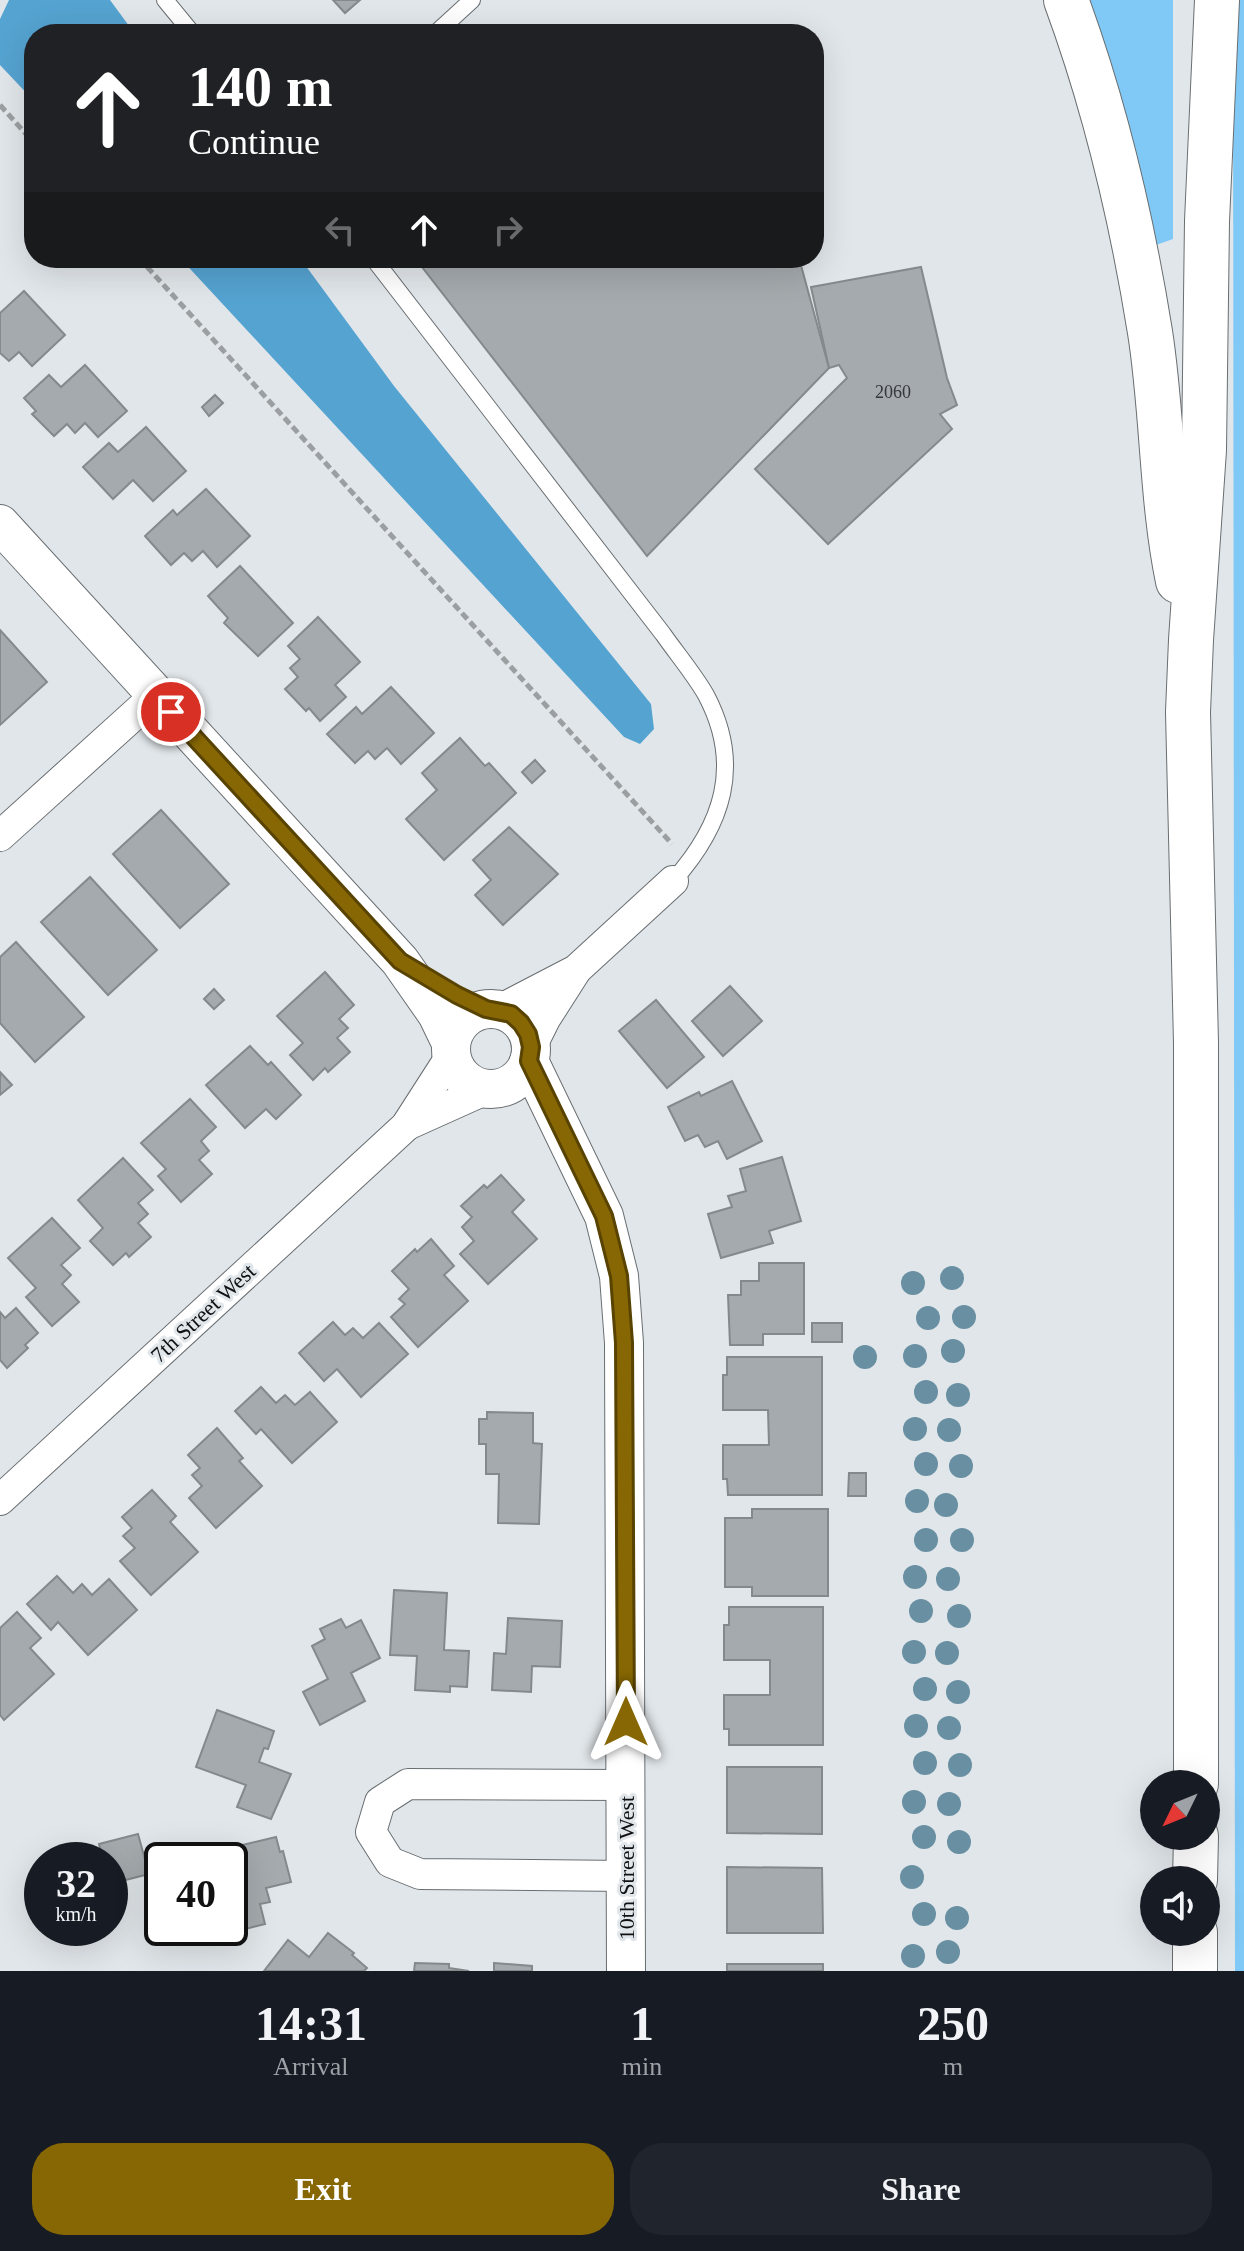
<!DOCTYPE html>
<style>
body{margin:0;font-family:Georgia,serif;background:#20242c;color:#f1f3f6;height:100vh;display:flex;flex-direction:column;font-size:30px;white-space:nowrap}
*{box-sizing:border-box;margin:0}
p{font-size:26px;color:#9ea1a6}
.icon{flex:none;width:44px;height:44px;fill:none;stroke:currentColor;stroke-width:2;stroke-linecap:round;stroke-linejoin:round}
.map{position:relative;height:1971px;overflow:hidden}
.side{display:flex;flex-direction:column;background:#171b24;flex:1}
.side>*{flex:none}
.guide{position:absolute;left:24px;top:24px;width:800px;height:244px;border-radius:32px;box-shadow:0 8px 32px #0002;background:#202124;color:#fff;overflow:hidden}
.needle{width:52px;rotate:227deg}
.tools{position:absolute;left:1140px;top:1770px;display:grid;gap:16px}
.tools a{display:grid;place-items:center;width:80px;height:80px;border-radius:50%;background:#171b24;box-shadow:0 8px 32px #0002;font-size:40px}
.speed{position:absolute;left:24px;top:1842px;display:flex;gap:16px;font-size:40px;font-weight:700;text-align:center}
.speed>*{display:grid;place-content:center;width:104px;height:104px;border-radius:50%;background:#171b24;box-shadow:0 8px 32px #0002;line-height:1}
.speed small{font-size:20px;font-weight:400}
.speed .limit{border:4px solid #111;border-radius:12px;background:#fff;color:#111}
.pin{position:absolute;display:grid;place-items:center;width:68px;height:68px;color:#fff;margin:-34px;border:4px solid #fff;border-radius:50%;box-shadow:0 2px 8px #0007}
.me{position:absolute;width:88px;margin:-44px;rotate:0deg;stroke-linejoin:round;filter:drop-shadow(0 0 6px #0008)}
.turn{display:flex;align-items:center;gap:28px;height:168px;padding:0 32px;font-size:36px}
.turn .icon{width:104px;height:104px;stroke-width:2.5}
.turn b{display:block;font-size:56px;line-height:68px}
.lanes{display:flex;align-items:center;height:76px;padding:0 32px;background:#0003;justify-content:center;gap:40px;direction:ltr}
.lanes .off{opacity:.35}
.eta{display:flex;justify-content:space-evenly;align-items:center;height:136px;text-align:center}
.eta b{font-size:48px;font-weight:700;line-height:56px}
.primary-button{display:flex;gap:16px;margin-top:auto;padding:16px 32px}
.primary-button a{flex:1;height:92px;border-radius:32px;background:#876703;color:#fff;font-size:32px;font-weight:700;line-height:92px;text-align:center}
.primary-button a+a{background:#20242c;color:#f1f3f6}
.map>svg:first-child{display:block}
</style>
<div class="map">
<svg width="1244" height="1971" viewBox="0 0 1244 1971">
<rect width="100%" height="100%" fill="#e1e6ea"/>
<g fill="#80c8f5">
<polygon points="1084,0 1173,0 1173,239 1156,245"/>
<polygon points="1233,0 1244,0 1244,1971 1235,1971"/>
</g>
<g fill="#55a3d1">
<polygon points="9,0 110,0 135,34 34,34 34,101 0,65 0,19"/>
<polygon points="180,258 300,258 394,386 651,704 654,729 640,744 624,737"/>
</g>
<g fill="#a5aaae" stroke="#84898c" stroke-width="2">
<polygon points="333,0 360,0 345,13"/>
<polygon points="415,258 799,258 829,368 647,556"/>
<polygon points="921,267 947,378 957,405 940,414 952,429 828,544 755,469 847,378 839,365 829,368 811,287"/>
<polygon points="24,291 65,335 32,366 19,352 9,361 0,353 0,313"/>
<polygon points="85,365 127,411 98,437 85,423 75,433 67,424 54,436 32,414 36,411 24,398 49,375 61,387"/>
<polygon points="215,395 223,403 209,416 202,407"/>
<polygon points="146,427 186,471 153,501 133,480 113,499 83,467 109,443 118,452"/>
<polygon points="206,489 250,536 217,567 203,551 192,561 184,553 171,565 145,536 173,510 177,515"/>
<polygon points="240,566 293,623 258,656 224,623 228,618 208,596"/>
<polygon points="318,617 360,662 335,685 346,697 320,721 309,708 306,711 285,689 298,677 290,668 300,659 288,646"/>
<polygon points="0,630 47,682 0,725"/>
<polygon points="391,687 434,733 401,764 387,748 375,759 368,751 355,763 327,734 356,707 362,714"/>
<polygon points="460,738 485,766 489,763 516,793 444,860 406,819 437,790 422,773"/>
<polygon points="535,760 545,771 532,783 522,772"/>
<polygon points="161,810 229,884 180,928 113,854"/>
<polygon points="509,827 558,874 503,925 475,895 491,880 473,860"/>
<polygon points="90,877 157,950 108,995 41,922"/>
<polygon points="16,942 84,1017 35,1062 0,1023 0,957"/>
<polygon points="325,972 354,1005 339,1019 348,1028 337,1038 350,1052 328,1072 325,1068 313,1080 290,1055 303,1043 277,1016"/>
<polygon points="730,986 762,1021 723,1056 692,1021"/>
<polygon points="214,989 224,1000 214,1009 204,999"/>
<polygon points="656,1000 704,1057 667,1088 619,1031"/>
<polygon points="250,1046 268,1065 271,1062 301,1095 276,1119 266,1109 245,1128 206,1085"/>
<polygon points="0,1072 12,1085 0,1095"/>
<polygon points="732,1081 762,1141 727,1159 718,1141 705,1147 698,1135 685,1141 668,1107 699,1092 701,1096"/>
<polygon points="190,1099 216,1127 201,1141 209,1151 199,1160 212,1174 181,1202 158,1176 166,1169 141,1143"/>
<polygon points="782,1157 801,1221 769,1231 773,1243 721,1258 708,1214 732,1207 728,1196 746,1191 740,1169"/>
<polygon points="123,1158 153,1190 138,1203 148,1214 138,1223 151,1237 129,1257 126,1253 113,1265 90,1241 103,1228 78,1200"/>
<polygon points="501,1175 524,1200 512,1212 537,1239 488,1284 460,1254 474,1241 462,1227 472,1217 461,1206 484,1185 487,1188"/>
<polygon points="52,1218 80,1248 61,1265 71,1275 62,1284 79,1302 52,1326 26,1297 36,1288 8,1258"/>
<polygon points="431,1239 454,1266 444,1275 468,1301 418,1347 391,1317 405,1304 399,1299 409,1289 392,1271 415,1249 417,1252"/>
<polygon points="759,1263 804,1263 804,1334 763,1334 763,1345 730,1345 728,1295 741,1295 741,1281 759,1281"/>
<polygon points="16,1308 38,1333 25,1345 28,1348 7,1368 0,1360 0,1312 5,1318"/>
<polygon points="333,1322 345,1335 353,1328 363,1338 379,1323 408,1354 361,1397 337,1369 324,1381 299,1353"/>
<rect x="812" y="1323" width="30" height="19"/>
<polygon points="727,1357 822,1357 822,1495 728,1495 727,1479 723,1479 723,1445 769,1445 768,1410 723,1410 723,1375 727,1375"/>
<polygon points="261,1387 276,1403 285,1395 295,1405 310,1392 337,1422 292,1463 261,1429 256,1434 235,1411"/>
<polygon points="487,1412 533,1413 533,1443 542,1444 539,1524 498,1523 499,1474 486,1474 486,1444 479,1444 479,1419 487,1419"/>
<polygon points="217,1428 243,1458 239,1461 262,1486 216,1528 189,1498 202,1486 192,1475 200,1468 188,1455"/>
<polygon points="849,1473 866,1473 866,1496 848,1496"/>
<polygon points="152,1490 176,1516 170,1522 198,1552 151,1595 120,1561 135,1548 123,1536 132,1528 122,1517"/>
<polygon points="752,1509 828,1509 828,1596 752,1596 752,1587 725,1587 725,1518 752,1518"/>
<polygon points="57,1576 73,1593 82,1584 92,1595 109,1579 137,1610 88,1655 58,1622 51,1630 27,1604"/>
<polygon points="394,1590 447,1593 444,1650 469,1651 467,1687 450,1686 450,1692 415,1690 417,1656 390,1655"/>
<polygon points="729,1607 823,1607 823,1745 729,1745 729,1729 724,1729 724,1695 770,1695 770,1660 724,1660 724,1625 729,1625"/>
<polygon points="17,1612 41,1638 30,1648 54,1674 4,1720 0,1715 0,1628"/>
<polygon points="508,1618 562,1621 560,1667 532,1666 531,1692 492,1690 494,1653 506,1654"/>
<polygon points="341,1619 346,1628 361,1620 380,1658 351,1673 365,1701 320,1725 303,1692 328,1679 312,1646 325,1639 320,1629"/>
<polygon points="217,1710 274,1731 268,1749 264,1748 259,1762 291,1774 271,1819 237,1807 246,1785 196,1767"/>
<polygon points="727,1767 822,1767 822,1834 727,1833"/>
<polygon points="138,1834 149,1874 110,1884 110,1860 103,1860 99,1844"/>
<polygon points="276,1837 280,1852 283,1851 291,1882 266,1888 270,1902 260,1904 265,1924 222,1935 220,1928 230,1928 230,1869 244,1866 238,1846"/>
<polygon points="727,1867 822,1868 823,1933 727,1933"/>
<polygon points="328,1933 354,1953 352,1955 367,1968 364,1971 264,1971 288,1940 309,1957"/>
<polygon points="415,1963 449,1964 449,1968 469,1971 414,1971"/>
<polygon points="494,1963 532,1966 532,1971 494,1971"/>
<rect x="727" y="1964" width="96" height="7"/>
</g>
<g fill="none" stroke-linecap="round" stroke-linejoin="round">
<defs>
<g id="service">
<polyline points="165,0 193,34"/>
<polyline points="435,34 472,0"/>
<path d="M373,258L663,634C677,654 694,674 706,695C743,765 723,825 673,881"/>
</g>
<g id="minor">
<polyline points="0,836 156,695"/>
<polyline points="499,1010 576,970 673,881"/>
<polyline points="531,1047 545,1019 575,972"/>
<polyline points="407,1125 487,1089"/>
<polyline points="0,1500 406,1126 451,1056"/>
<polyline points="626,1785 408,1784 380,1802 371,1832 390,1862 420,1874 627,1876"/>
</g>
<g id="tertiary">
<polyline points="0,524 400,961 437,1014 451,1043"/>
<circle cx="491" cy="1049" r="40"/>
<polyline points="529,1061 604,1216 619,1276 624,1343 626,1971"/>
</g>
<g id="motorway">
<path d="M1066,0C1105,106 1132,220 1150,332C1163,414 1161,499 1178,581"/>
<polyline points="1196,1784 1196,1043 1188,712 1191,640 1204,450 1207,221 1217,0"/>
<polyline points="1195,1880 1196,1836"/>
<polyline points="1195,1971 1195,1932"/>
</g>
</defs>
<use href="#service" stroke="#696e71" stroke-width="18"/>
<use href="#minor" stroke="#696e71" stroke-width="32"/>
<use href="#tertiary" stroke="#696e71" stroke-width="40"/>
<use href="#motorway" stroke="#696e71" stroke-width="46"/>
<g stroke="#9b9fa2" stroke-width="5" stroke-dasharray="8 4" stroke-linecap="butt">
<polyline points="0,105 34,143"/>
<polyline points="139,258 672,844"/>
</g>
<use href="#service" stroke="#fff" stroke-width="16"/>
<use href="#minor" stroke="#fff" stroke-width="30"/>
<use href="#tertiary" stroke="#fff" stroke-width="38"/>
<use href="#motorway" stroke="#fff" stroke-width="44"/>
</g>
<g fill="#698fa2">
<circle cx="952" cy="1278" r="12"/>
<circle cx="913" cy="1283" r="12"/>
<circle cx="964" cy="1317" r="12"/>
<circle cx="928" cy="1318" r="12"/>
<circle cx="953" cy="1351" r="12"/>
<circle cx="915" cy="1356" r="12"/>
<circle cx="865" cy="1357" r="12"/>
<circle cx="926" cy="1392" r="12"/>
<circle cx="958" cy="1395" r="12"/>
<circle cx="915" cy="1429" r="12"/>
<circle cx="949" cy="1430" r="12"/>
<circle cx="926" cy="1464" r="12"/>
<circle cx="961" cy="1466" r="12"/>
<circle cx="917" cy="1501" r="12"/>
<circle cx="946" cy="1505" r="12"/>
<circle cx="926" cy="1540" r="12"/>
<circle cx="962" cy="1540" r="12"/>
<circle cx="915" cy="1577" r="12"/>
<circle cx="948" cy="1579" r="12"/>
<circle cx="921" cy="1611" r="12"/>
<circle cx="959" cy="1616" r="12"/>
<circle cx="914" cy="1652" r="12"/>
<circle cx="947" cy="1653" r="12"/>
<circle cx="925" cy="1689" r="12"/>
<circle cx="958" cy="1692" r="12"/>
<circle cx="916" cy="1726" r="12"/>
<circle cx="949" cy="1728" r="12"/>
<circle cx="925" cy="1763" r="12"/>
<circle cx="960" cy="1765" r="12"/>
<circle cx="914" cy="1802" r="12"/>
<circle cx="949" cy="1804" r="12"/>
<circle cx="924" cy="1837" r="12"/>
<circle cx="959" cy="1842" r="12"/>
<circle cx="912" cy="1877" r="12"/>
<circle cx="924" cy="1914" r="12"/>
<circle cx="957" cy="1918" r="12"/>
<circle cx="948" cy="1952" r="12"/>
<circle cx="913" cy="1956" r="12"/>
</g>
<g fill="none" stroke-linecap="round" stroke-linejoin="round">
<defs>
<polyline id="route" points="171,712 400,961 457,995 486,1009 511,1014 521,1023 528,1034 531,1047 529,1061 604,1216 619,1276 624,1343 626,1722"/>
</defs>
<use href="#route" stroke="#584302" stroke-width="20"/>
<use href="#route" stroke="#876703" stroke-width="14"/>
</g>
<g text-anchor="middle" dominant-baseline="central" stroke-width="6" stroke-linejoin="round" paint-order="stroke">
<g font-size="18" fill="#343639">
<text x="893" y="392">2060</text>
</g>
<g font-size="22" fill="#0f1012" stroke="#e1e6ea">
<text transform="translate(203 1313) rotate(-43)">7th Street West</text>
<text transform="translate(626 1868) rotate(-90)">10th Street West</text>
</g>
</g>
</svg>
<div class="tools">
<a><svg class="needle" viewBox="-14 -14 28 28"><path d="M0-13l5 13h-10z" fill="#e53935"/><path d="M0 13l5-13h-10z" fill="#9ea1a6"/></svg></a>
<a><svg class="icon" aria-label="sound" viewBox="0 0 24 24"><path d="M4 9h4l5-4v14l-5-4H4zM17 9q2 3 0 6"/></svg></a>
</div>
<div class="speed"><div>32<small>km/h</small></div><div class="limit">40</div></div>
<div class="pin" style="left:171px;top:712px;background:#d93025"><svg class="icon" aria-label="arrive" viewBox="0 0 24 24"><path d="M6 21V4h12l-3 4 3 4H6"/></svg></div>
<svg class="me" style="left:626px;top:1722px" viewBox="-20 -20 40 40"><path d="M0-17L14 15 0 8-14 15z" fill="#876703" stroke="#fff" stroke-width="4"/></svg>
<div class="guide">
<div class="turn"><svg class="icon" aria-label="ahead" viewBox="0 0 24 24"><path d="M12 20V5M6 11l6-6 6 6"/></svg><div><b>140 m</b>Continue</div></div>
<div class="lanes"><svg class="icon off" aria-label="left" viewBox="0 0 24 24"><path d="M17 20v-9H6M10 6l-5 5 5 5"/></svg><svg class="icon" aria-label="ahead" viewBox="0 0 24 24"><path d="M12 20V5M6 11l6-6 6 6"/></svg><svg class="icon off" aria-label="right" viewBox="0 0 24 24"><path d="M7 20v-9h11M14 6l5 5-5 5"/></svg></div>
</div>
</div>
<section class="side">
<div class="eta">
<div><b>14:31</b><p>Arrival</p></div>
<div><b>1</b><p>min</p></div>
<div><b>250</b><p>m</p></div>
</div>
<div class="primary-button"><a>Exit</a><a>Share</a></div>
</section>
